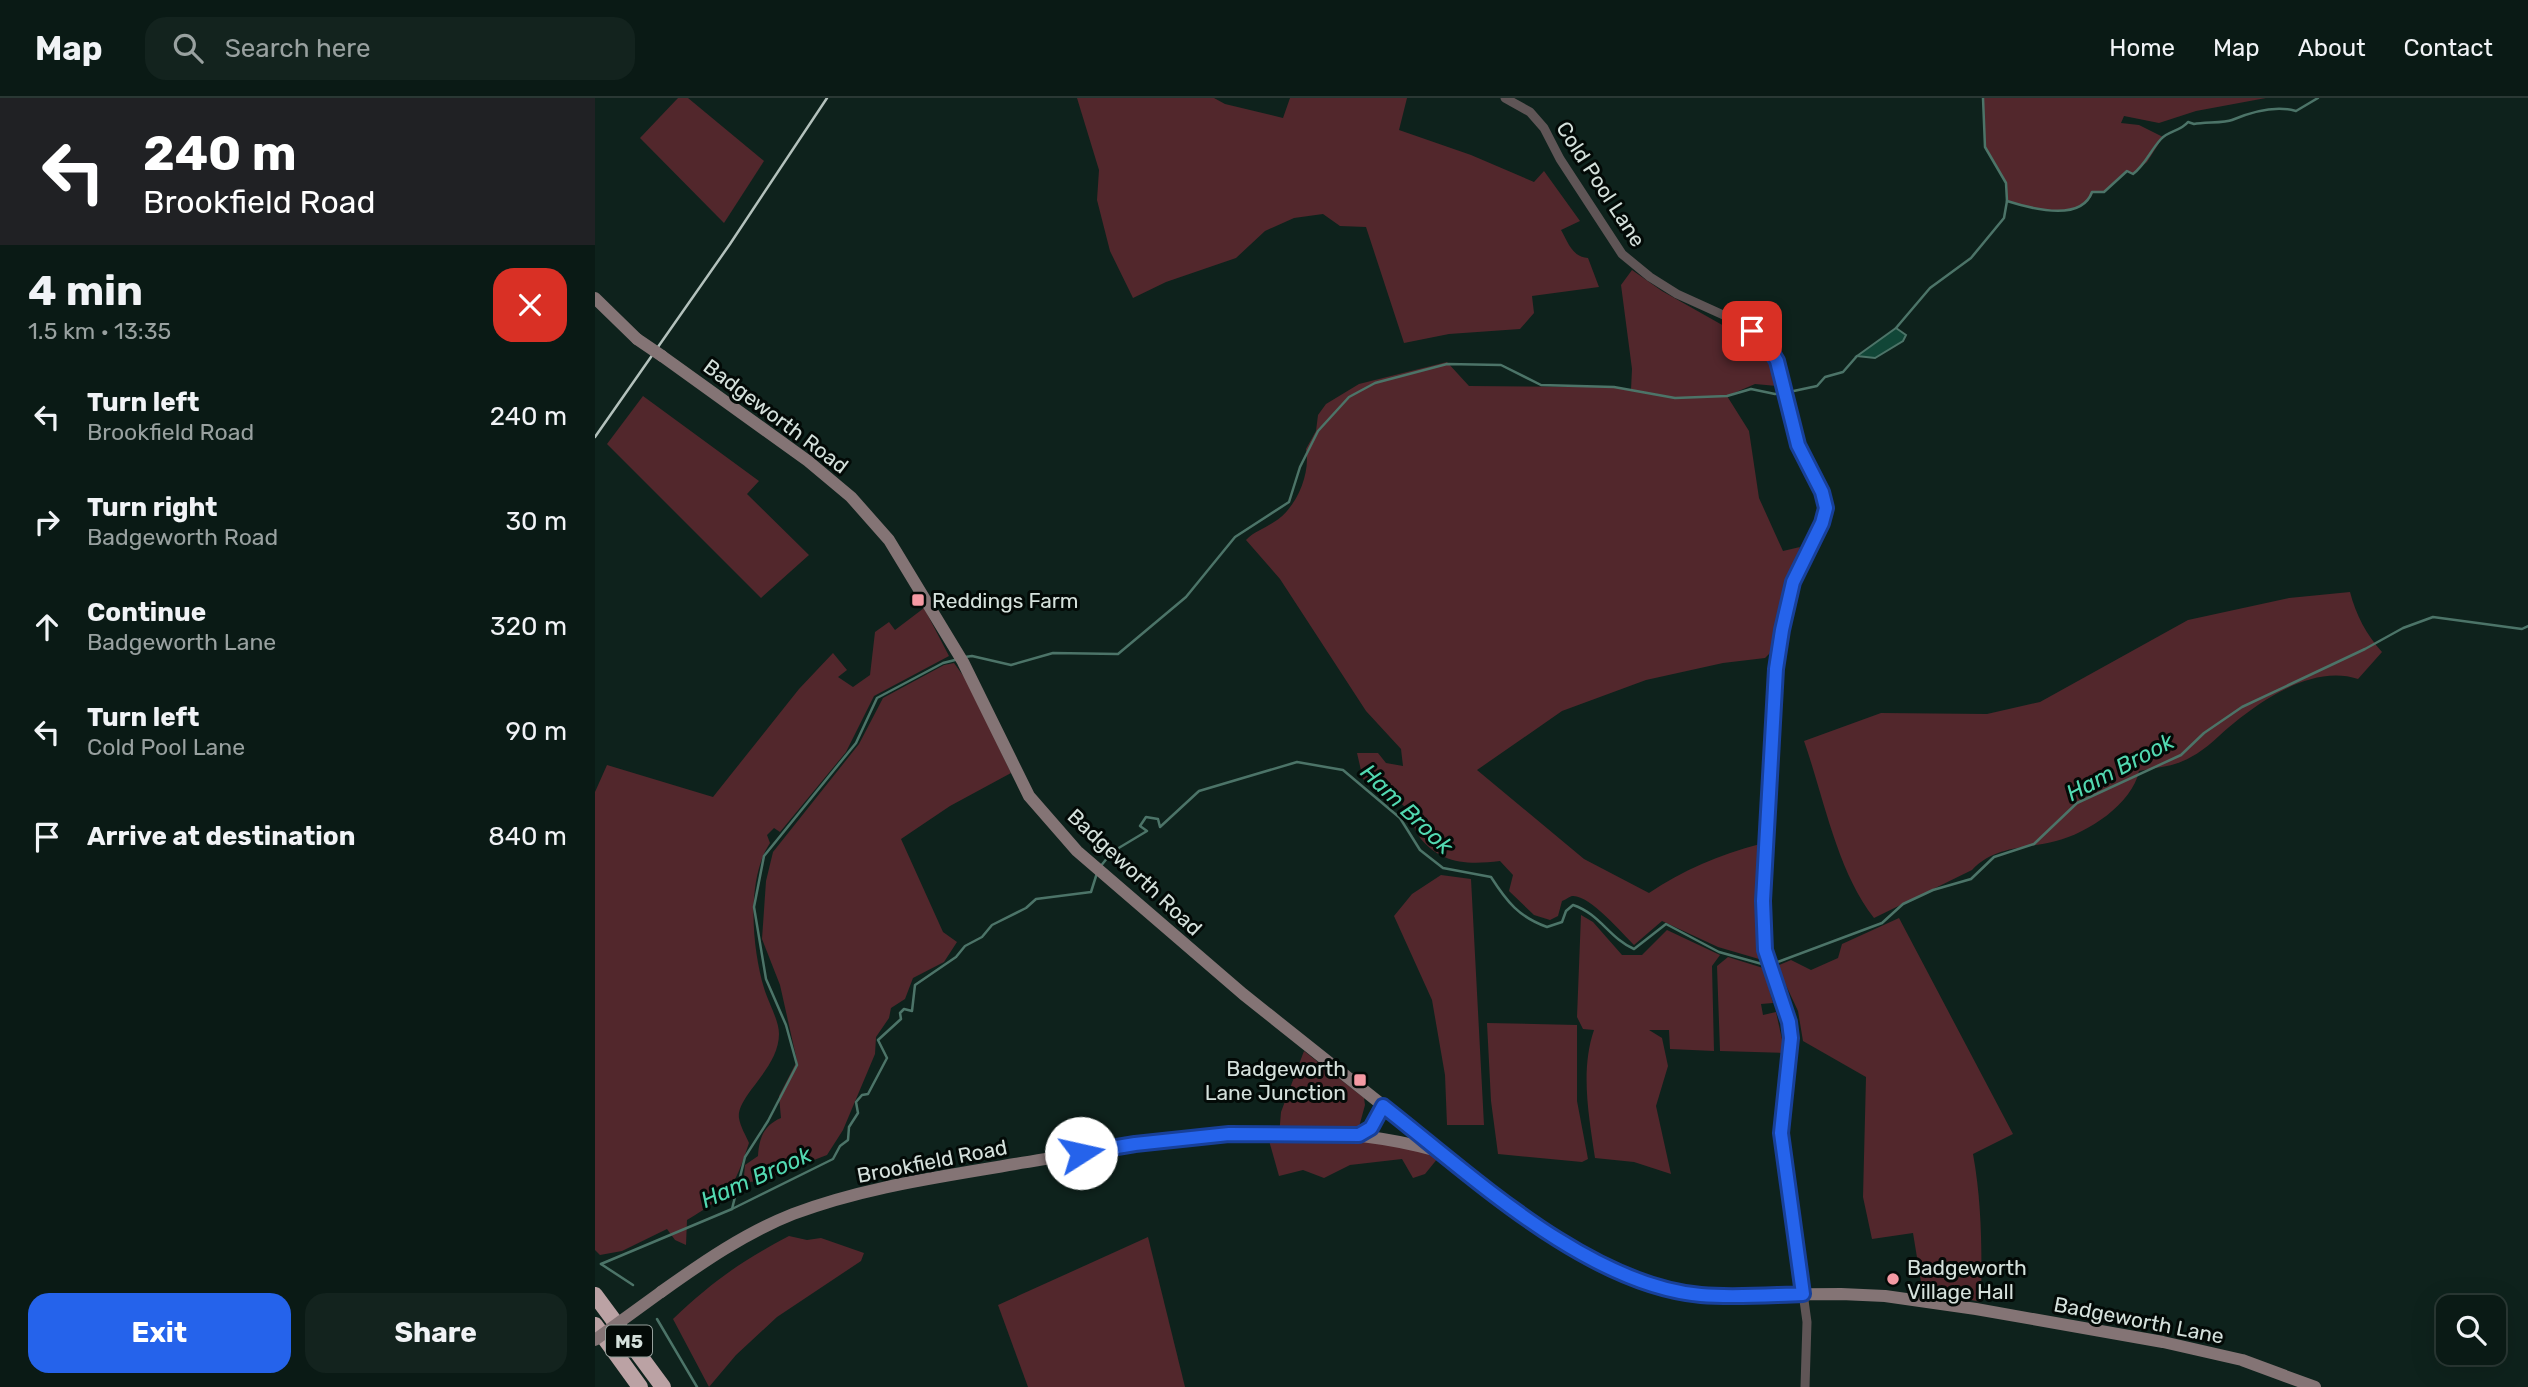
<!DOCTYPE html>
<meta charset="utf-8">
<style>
body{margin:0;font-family:Rubik,sans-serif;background:#13231e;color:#f1f3f6;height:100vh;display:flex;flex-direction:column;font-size:26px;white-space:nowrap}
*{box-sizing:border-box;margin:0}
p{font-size:23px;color:#99a1a0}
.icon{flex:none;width:38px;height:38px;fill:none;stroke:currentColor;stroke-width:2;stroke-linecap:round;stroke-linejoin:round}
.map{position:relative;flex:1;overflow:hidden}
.sheet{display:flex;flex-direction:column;background:#0a1a15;width:595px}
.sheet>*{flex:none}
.hud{background:#202124;color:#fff;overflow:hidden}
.controls{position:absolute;left:1841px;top:1197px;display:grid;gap:14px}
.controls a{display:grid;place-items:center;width:70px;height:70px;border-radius:14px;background:#0a1a15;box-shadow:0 7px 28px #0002,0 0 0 2px #2a3834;font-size:35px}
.pin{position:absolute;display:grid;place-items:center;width:60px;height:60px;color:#fff;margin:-30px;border-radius:14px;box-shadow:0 4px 10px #0006}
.me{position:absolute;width:77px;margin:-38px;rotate:80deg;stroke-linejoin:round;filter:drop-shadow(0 0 5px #0008)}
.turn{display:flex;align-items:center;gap:24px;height:147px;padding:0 28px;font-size:32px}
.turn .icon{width:91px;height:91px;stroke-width:2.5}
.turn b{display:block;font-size:49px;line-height:60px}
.round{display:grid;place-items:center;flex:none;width:74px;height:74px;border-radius:21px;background:#13231e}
.headline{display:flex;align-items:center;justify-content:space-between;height:119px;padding:0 28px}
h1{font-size:42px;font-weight:700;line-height:52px}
.action{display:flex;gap:14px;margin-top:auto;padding:14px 28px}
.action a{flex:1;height:80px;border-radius:21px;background:#2563eb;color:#fff;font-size:28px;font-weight:700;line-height:80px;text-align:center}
.action a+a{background:#13231e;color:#f1f3f6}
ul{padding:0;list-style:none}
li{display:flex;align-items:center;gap:21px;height:105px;padding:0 28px}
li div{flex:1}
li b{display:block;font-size:26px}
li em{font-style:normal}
header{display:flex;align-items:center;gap:42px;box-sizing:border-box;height:98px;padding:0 35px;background:#0a1a15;border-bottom:2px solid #2a3834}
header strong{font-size:33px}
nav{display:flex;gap:38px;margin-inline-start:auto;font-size:24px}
.search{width:490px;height:63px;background:#13231e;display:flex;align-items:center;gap:18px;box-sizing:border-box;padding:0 24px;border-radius:21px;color:#99a1a0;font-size:26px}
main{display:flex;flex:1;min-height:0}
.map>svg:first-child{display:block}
</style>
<header>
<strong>Map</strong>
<div class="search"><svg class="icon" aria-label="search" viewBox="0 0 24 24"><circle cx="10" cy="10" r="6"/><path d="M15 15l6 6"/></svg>Search here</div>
<nav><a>Home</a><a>Map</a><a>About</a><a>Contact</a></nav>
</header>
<main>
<section class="sheet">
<div class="hud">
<div class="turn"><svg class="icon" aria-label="left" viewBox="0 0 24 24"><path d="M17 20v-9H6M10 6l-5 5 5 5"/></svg><div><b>240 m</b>Brookfield Road</div></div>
</div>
<div class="headline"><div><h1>4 min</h1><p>1.5 km · 13:35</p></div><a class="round" style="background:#d93025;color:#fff"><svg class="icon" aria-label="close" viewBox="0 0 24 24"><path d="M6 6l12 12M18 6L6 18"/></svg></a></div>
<ul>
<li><svg class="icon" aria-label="left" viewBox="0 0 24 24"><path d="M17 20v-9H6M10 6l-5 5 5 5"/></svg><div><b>Turn left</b><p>Brookfield Road</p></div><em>240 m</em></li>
<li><svg class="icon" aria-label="right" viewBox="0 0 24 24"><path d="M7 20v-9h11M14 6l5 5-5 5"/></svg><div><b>Turn right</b><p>Badgeworth Road</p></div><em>30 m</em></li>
<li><svg class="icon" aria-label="ahead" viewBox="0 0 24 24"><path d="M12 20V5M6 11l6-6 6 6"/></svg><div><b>Continue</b><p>Badgeworth Lane</p></div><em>320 m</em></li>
<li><svg class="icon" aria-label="left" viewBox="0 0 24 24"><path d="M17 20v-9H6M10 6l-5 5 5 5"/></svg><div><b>Turn left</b><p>Cold Pool Lane</p></div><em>90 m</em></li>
<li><svg class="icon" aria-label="arrive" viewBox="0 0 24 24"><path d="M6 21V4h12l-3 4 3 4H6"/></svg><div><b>Arrive at destination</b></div><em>840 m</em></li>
</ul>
<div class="action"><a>Exit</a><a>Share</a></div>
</section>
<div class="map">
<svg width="1933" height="1289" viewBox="0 0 1933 1289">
<rect width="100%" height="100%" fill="#0e221c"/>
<g fill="#52272c">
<polygon points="83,0 93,0 169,63 129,125 45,40"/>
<path d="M482,0H619L630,6L688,20L695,0H812L804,32L876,57L939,84L949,73L985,123L966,132C973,144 977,159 993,160L1004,189L937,198L939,215L925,231L854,236L809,245L771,129L745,128L728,116L699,120L670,133L641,160L571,184L538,200L515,153L502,102L504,72Z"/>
<path d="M1388,0H1671L1601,13L1564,25L1529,18L1526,25L1544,27L1568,39L1552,64L1538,76L1532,73L1509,94L1498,95C1486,124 1434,110 1412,103L1411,85L1390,49Z"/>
<path d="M1037,172L1067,193L1145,237L1174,263L1182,288L1160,286L1132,298L1154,333L1164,400L1188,453L1205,449L1184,508L1177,553L1170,560L1128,565L1051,582L967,613L882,672L989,761L1054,795C1088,772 1124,757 1165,746L1164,861L1123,849L1067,823L1039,847C1027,835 994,796 977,798C976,798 968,803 967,803L963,818L955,822L939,817L914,793L918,777L905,763C872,767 844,766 823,737C818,730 818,719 813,712C805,702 779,689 768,681L762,655H783L791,665L808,668L806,651L771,613L685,481L651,442C660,433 669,431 679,424C701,411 716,376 711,351L721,333L723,317L731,306L764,286L852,264L874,288L1019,289L1036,292L1037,271L1026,187Z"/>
<polygon points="48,298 164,383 152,396 214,457 166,500 12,346"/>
<path d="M1755,494C1761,517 1771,536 1787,554L1763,581C1720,567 1671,599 1639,625C1625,636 1612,651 1596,659C1579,669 1563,669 1544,673C1537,706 1493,735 1461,743C1430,751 1401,747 1377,772L1279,820C1242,773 1229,700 1209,643L1286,615L1392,616L1445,604L1593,522L1694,500Z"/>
<path d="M329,510L354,558L279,598L251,654L185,734L179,730L172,737L175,745C151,781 157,850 169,890C173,904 184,922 184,936C184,971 141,998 144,1020C145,1028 151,1038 154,1045C138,1093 135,1096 92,1122L91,1147L80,1142L72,1131L27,1153L5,1157L0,1152V694L12,667L118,699L204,591L238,555L252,572L243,579L258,589L275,577L280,534L294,524L300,532Z"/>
<path d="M359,565L372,583L416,675L355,708L306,741L348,834L362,844L349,864L318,880L310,901L296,910L294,920L281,939L280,956L248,1032L232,1057L164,1083L154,1084L149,1078L150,1067L163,1058C164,1040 169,1027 186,1020L184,998L202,963L185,887L167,841L171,783L178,754L264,646L288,600L349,567Z"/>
<polygon points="846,777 876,781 889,1027 852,1027 850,977 837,902 799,818 817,796"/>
<path d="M986,817L998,824L1027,857H1047L1072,832L1125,857L1117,868L1119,953L1075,951L1074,932H1054L1067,940L1073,968L1061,1008L1076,1076L1039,1064L1000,1060C994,1018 985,973 999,932L988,931L982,919Z"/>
<path d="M1304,820L1418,1036L1378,1056C1387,1105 1387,1155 1386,1204L1351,1197L1328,1196L1318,1135L1277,1141L1268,1099L1271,979L1208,943L1203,913L1182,868L1196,862L1216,872L1243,860L1247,846Z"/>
<polygon points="1133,859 1168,870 1178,905 1166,906 1168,917 1181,914 1190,955 1125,953 1122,868"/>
<polygon points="892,925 982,927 982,1003 993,1061 987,1064 903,1056 896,1003"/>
<polygon points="709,953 769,1000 770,1007 761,1040 826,1053 843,1060 830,1076 818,1080 807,1061 755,1067 729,1080 708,1072 684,1078 673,1039 684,1038 686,1014"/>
<path d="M194,1138L212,1142L226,1140L269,1155L266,1163L182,1219L141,1257L114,1289L78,1221C118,1183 145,1164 194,1138Z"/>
<polygon points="553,1139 590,1289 433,1289 403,1207"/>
</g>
<polygon fill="#114637" stroke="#4c7468" stroke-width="2" points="1301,230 1311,237 1308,243 1280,260 1262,258"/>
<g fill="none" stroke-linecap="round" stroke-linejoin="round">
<g stroke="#4c7468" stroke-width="2.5">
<path d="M1412,103C1434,110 1486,125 1497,94H1509L1532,73L1538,76C1551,66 1555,53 1566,41C1573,33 1586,33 1593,24L1599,26C1609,24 1630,25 1637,22C1656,14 1680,7 1701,13L1723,0"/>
<polyline points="1301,230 1335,190 1376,160 1409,120 1412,103 1411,85 1390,49 1388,0"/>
<polyline points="1194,294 1222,288 1230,279 1248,274 1262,258"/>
<polyline points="370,559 377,558 416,567 458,555 523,556 591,499 640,439 694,404 705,369 723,333 754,299 780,285 852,266 906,267 946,287 1019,289 1080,300 1132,298 1156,291 1180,296 1187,295"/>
<path d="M505,769L517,754L552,733L545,728L551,719L563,721L565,729L604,693L702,664L748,672L805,720L825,752L848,770L896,779C912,804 924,819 952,829L967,824L971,813L978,807C1005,816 1014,840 1039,851L1071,826L1124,854L1167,866"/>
<polyline points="1180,865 1287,825 1308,806 1338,792 1376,781 1399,759 1439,746 1482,705 1586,657 1609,635 1647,609 1770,551 1808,530 1838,519 1927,531 1933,528"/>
<polyline points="137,1111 150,1059 173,1023 202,967 191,927 171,881 159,809 169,758 261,645 282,600 348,565 360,562"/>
<polyline points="6,1166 137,1111 238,1061 245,1048 253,1042 254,1029 263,1015 261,1004 267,997 273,996 292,960 283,942 306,921 305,915 309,911 317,913 320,887 361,859 370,848 387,839 397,827 431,810 441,801 496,794 502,775"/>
<polyline points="6,1166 38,1187"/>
<polyline points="62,1221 102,1289"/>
</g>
<polyline stroke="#5f5556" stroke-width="9" points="910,0 935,14 949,30 965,61 1027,156 1055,179 1082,196 1146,225 1173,248 1182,263 1188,281 1203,347 1229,403 1230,418 1198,484 1187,532 1181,571 1168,803 1170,852 1194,924 1196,940 1188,994 1186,1035 1212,1224 1210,1289"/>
<g stroke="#847475" stroke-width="12">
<polyline points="0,200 42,241"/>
<polyline points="67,258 213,363 256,399 294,442 368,564 434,698 482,753 648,896 913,1107 985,1155 1047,1183 1105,1197 1246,1196 1290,1198 1381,1211 1568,1244 1647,1262 1720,1289"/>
<polyline points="764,1037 776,1030 788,1008"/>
<path d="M66,1194C108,1164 150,1135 198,1116C269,1089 345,1079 420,1066C555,1044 704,1014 839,1052"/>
</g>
<g stroke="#bba2a4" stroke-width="16">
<polyline points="0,1197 68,1289"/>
<polyline points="0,1227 45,1289"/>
</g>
<polyline stroke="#b3c1bc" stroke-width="2.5" points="0,339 135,146 232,0"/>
<g stroke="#847475" stroke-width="12">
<polyline points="42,241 67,258"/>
<polyline points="0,1242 66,1194"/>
</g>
</g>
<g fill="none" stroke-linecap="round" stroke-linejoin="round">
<defs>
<path id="route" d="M486,1055L540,1046L634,1036L764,1037L776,1030L788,1008C875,1076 992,1187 1106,1197C1139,1200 1174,1197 1208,1196L1186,1035L1196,940L1194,924L1170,852L1168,803L1181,571L1187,532L1198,484L1227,425L1231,410L1227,394L1203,347L1182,263L1173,248L1157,233"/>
</defs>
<use href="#route" stroke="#184099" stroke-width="18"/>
<use href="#route" stroke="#2563eb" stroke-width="12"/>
</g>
<g fill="#f49aa3" stroke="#030a07" stroke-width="2.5">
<rect x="316" y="495" width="14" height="14" rx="3.5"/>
<rect x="758" y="975" width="14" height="14" rx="3.5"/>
<circle cx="1298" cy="1181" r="7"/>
</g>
<g text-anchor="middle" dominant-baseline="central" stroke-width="6" stroke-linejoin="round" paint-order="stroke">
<rect fill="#030a07" stroke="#96a09c" stroke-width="2" x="11" y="1227.5" width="46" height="31" rx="5"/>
<g font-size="19" font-weight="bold" fill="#d5e1dc">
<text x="34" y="1243">M5</text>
</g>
<g font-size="21" fill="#d5e1dc" stroke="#030a07">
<text transform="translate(1006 86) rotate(57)">Cold Pool Lane</text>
<text transform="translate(181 318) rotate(37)">Badgeworth Road</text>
<text transform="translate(540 774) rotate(43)">Badgeworth Road</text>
<text transform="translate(337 1063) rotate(-11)">Brookfield Road</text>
<text transform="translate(1544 1222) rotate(11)">Badgeworth Lane</text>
</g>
<g font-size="21" fill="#d5e1dc" stroke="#030a07" text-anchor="start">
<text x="337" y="502">Reddings Farm</text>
<text x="751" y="970" text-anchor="end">Badgeworth<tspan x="751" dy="24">Lane Junction</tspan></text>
<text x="1312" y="1169">Badgeworth<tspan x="1312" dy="24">Village Hall</tspan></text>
</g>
<g font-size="23" font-style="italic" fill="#52d9b1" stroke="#030a07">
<text transform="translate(1525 669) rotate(-28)">Ham Brook</text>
<text transform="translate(812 711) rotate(44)">Ham Brook</text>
<text transform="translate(161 1079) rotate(-24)">Ham Brook</text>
</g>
</g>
</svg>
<div class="controls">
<a><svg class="icon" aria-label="search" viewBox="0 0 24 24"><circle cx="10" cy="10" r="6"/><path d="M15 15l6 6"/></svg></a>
</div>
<div class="pin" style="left:1157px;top:233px;background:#d93025"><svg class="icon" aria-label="arrive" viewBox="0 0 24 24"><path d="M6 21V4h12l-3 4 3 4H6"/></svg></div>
<svg class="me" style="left:486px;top:1055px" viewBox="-20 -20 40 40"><circle r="19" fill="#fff"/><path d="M0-13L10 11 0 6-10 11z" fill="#2563eb"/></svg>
</div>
</main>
